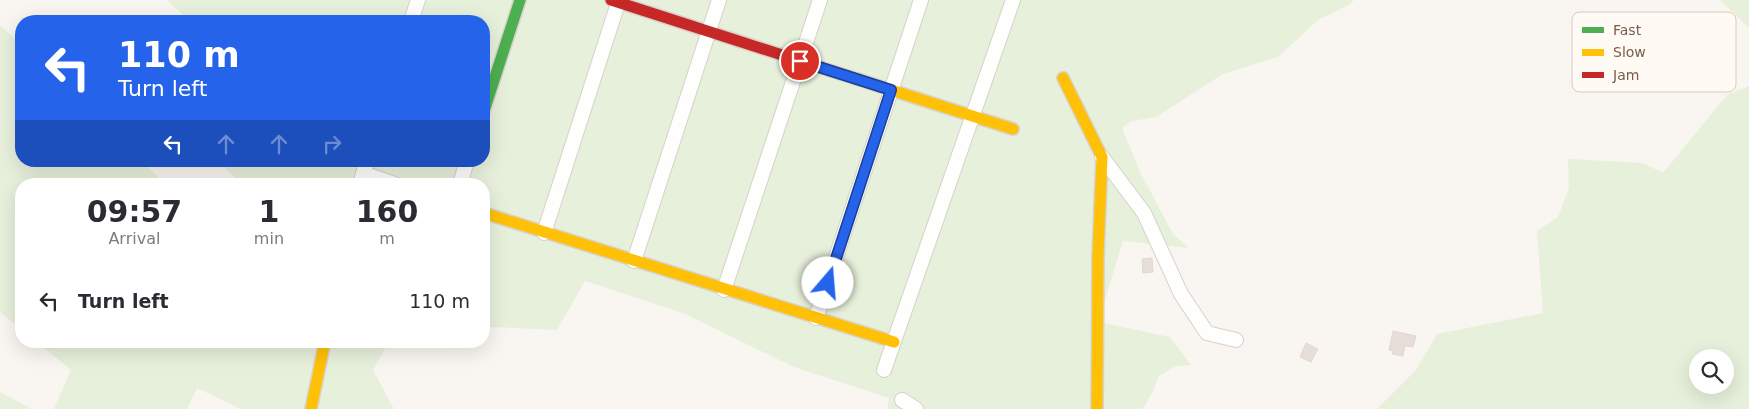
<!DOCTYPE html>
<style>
body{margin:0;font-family:"DejaVu Sans",sans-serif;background:#f2f2f3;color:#2b2b33;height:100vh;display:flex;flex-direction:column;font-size:19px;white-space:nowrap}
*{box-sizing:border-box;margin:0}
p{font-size:16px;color:#7c7c81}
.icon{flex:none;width:28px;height:28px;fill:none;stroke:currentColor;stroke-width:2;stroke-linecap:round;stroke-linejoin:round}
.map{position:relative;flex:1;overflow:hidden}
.details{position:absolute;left:15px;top:178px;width:475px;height:170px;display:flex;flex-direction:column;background:#fff;border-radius:20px;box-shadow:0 5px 20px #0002}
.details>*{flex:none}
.top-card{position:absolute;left:15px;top:15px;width:475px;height:152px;border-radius:20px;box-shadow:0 5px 20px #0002;background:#2563eb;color:#fff;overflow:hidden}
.controls{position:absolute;left:1689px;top:349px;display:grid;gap:10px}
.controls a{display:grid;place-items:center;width:45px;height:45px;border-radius:50%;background:#fff;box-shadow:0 5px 20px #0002;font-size:25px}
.pin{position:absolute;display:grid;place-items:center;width:42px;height:42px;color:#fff;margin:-21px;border:2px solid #fff;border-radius:50%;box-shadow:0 1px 5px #0007}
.me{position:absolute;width:55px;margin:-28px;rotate:18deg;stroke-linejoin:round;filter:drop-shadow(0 0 4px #0008)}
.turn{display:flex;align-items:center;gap:18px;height:105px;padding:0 20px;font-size:22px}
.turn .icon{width:65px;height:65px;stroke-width:2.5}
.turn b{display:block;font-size:35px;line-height:42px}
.lanes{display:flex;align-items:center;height:48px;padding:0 20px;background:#0003;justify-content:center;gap:25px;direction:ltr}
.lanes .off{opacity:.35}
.eta{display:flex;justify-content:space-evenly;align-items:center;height:85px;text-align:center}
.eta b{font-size:30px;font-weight:700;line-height:35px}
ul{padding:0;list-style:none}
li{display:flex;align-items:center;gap:15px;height:75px;padding:0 20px}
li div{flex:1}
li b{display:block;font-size:19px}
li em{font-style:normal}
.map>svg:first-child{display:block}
</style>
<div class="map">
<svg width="1749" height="409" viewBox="0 0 1749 409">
<rect width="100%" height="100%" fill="#f9f5f0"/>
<g fill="#e7f0db" fill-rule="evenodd">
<polygon points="167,0 1354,0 1347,6 1318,20 1278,57 1223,74 1156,117 1132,121 1122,128 1140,172 1173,234 1189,248 1123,241 1098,322 1170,337 1191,365 1175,366 1158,377 1154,389 1143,409 887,409 889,398 794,367 683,313 585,281 557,330 491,327 484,320 484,184 241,184 218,161 484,161 484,21 189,21"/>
<polygon points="1720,0 1749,0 1749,28"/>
<polygon points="0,25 21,45 21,161 142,161 165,184 21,184 21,329 0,312"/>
<path d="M1749,86V409H1377L1416,370L1437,334L1543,313L1537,231L1558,217L1569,188L1568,159L1643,163L1663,173L1727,95ZM1698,358H1725V385H1698Z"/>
<polygon points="36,341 389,341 373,370 394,409 241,409 197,388 187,409 54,409 71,370"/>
<polygon points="0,392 32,409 0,409"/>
</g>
<g fill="#e6ded7" stroke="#e2d8d2">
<polygon points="1152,258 1153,272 1143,273 1142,259"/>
<polygon points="1393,331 1416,336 1413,347 1405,346 1403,356 1392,354 1393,351 1389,350"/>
<polygon points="1306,343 1318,349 1311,362 1300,357"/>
</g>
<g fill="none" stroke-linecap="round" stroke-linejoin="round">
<defs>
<g id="street">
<polyline points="411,21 418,0"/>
<polyline points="1102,157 1144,213 1181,294 1207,333 1236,340"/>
<polyline points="363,173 395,184"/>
<polyline points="360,184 367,161"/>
<polyline points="460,184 467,161"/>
<polyline points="544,233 619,0"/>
<polyline points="634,261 719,0"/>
<polyline points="724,290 820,0"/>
<polyline points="816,318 921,0"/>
<polyline points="884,370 1013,0"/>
<polyline points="902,400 916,409"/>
</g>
<polyline id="fast" points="484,111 520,0"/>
<g id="slow">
<polyline points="1063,78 1102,157 1098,256 1097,409"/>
<polyline points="860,80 1013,129"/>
<polyline points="484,213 894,342"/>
<polyline points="311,409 325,341"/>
</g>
<polyline id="jam" points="611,0 860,80"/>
</defs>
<use href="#street" stroke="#d7d1cb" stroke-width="16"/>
<use href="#fast" stroke="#d9d2cb" stroke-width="14"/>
<use href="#slow" stroke="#d9d2cb" stroke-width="14"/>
<use href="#jam" stroke="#d9d2cb" stroke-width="14"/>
<use href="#street" stroke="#fefefd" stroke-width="14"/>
<use href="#fast" stroke="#4caf50" stroke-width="11"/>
<use href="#slow" stroke="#ffc107" stroke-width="11"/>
<use href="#jam" stroke="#c62828" stroke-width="11"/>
</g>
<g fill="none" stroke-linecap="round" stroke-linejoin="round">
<defs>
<polyline id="route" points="800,61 891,90 828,283"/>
</defs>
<use href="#route" stroke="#184099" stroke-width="12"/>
<use href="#route" stroke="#2563eb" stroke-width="9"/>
</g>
<rect x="1572" y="12" width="164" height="80" rx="8" fill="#fffaf3" stroke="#d7cbc1" stroke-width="1"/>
<rect x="1582" y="27" width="22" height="6" fill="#4caf50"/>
<rect x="1582" y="49" width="22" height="7" fill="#ffc107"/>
<rect x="1582" y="72" width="22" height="6" fill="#c62828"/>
<g font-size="14" fill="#7a5c4d">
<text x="1613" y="35">Fast</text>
<text x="1613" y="57">Slow</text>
<text x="1613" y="80">Jam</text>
</g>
</svg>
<div class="controls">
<a><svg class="icon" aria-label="search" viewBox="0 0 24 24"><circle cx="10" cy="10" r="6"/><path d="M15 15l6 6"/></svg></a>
</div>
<div class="pin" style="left:800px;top:61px;background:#d93025"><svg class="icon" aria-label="arrive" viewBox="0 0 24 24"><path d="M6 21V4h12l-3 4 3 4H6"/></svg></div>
<svg class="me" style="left:828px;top:283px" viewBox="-20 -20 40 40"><circle r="19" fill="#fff"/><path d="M0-13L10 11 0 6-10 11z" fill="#2563eb"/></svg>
<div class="top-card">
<div class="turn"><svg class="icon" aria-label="left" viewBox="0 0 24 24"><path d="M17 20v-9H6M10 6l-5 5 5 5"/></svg><div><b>110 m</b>Turn left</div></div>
<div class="lanes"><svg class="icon" aria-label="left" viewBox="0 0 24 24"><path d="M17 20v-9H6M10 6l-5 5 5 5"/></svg><svg class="icon off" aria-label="ahead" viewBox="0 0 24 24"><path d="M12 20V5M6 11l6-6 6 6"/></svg><svg class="icon off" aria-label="ahead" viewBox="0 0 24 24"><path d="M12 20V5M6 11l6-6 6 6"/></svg><svg class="icon off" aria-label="right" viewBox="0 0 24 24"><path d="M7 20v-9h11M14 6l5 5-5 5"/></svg></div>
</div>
<section class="details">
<div class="eta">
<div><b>09:57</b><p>Arrival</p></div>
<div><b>1</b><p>min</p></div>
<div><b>160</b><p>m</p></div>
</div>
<ul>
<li><svg class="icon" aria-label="left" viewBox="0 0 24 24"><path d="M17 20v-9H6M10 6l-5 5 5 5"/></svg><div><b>Turn left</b></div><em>110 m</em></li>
</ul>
</section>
</div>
